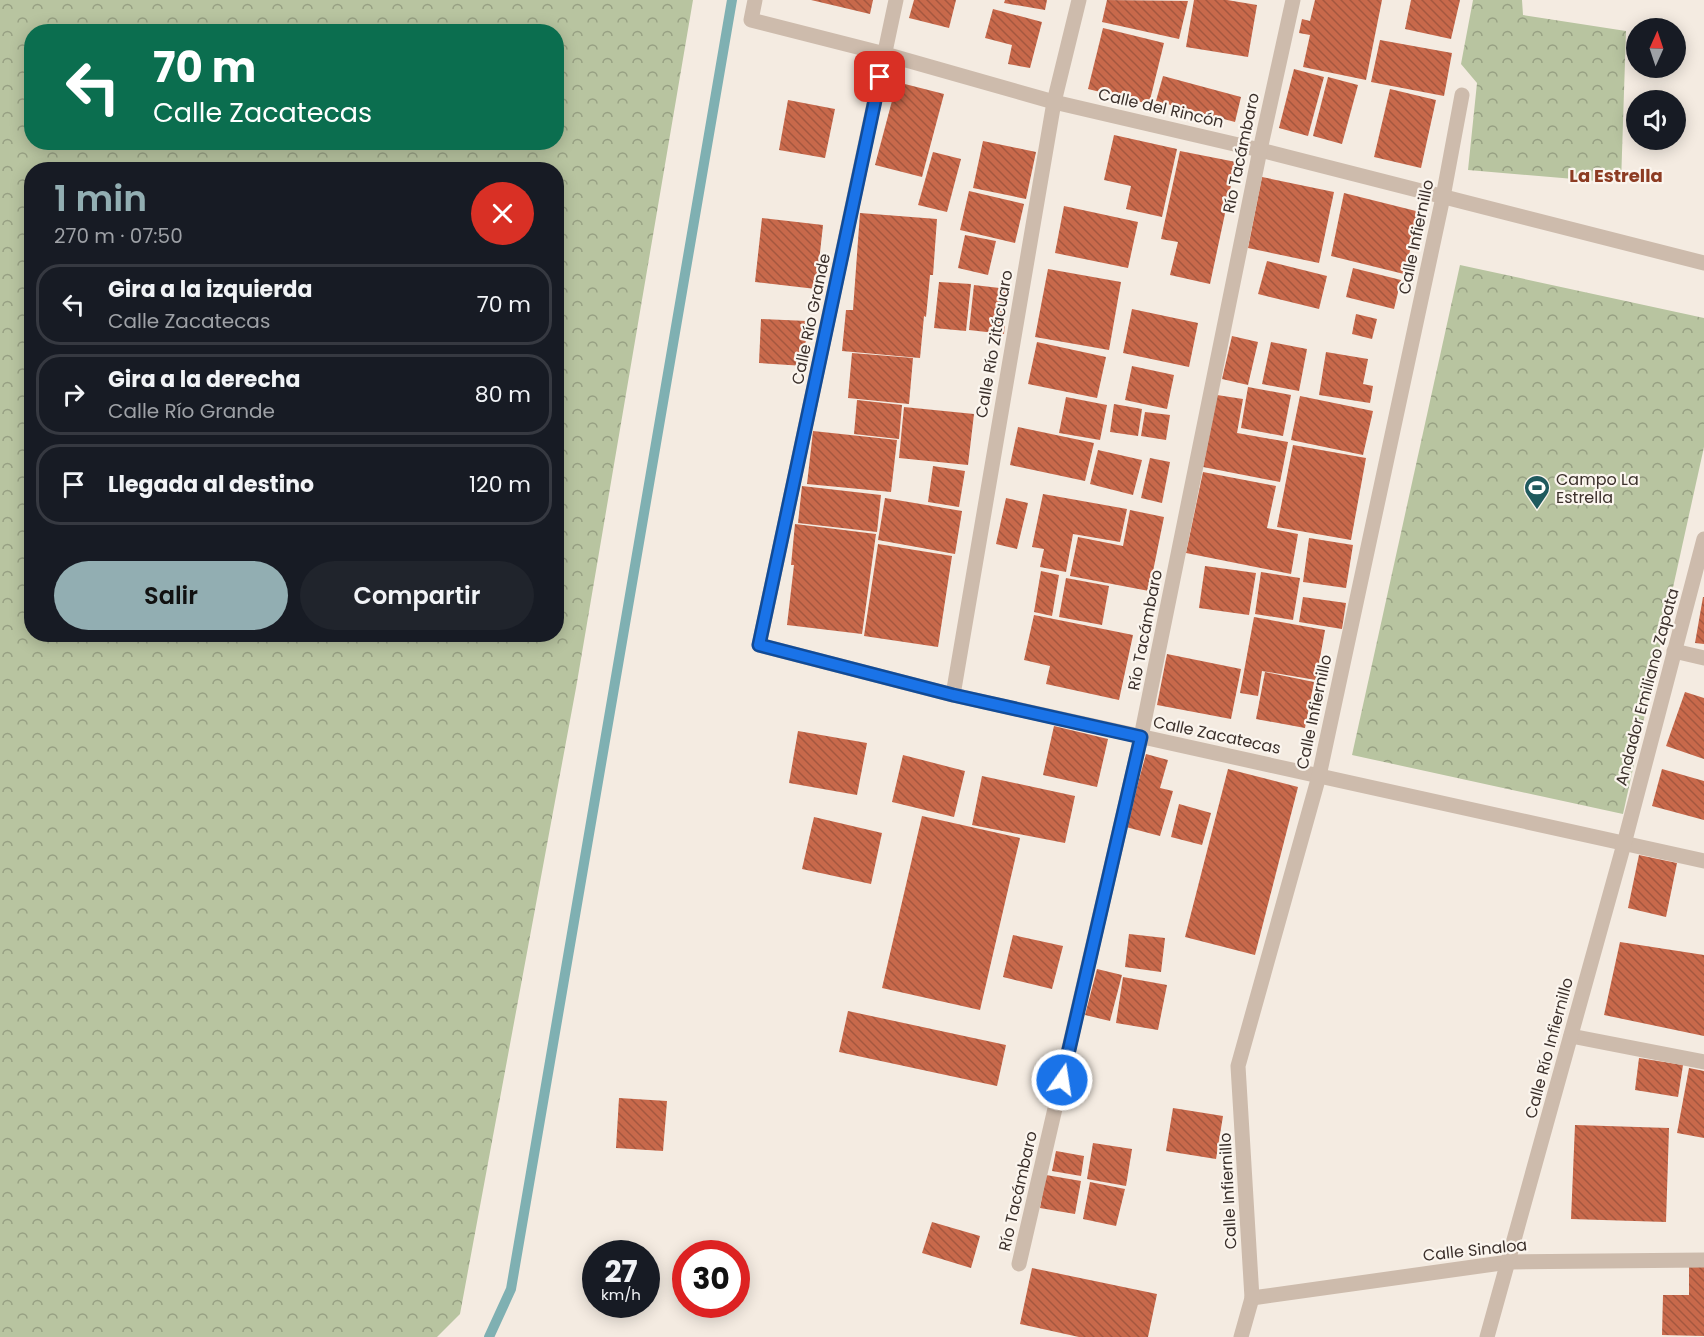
<!DOCTYPE html>
<html lang="es">
<meta charset="utf-8">
<style>
body{margin:0;font-family:Poppins,sans-serif;background:#20242c;color:#f1f3f6;height:100vh;display:flex;flex-direction:column;font-size:22px;white-space:nowrap}
*{box-sizing:border-box;margin:0}
p{font-size:20px;color:#9ea1a6}
.icon{flex:none;width:33px;height:33px;fill:none;stroke:currentColor;stroke-width:2;stroke-linecap:round;stroke-linejoin:round}
.map{position:relative;flex:1;overflow:hidden}
.sheet{position:absolute;left:24px;top:162px;width:540px;height:480px;display:flex;flex-direction:column;background:#171b24;border-radius:24px;box-shadow:0 3px 15px #0003}
.sheet>*{flex:none}
.top-card{position:absolute;left:24px;top:24px;width:540px;height:126px;border-radius:24px;box-shadow:0 3px 15px #0003;background:#0b6e4f;color:#fff;overflow:hidden}
.needle{width:39px;rotate:3deg}
.tools{position:absolute;left:1626px;top:18px;display:grid;gap:12px}
.tools a{display:grid;place-items:center;width:60px;height:60px;border-radius:50%;background:#171b24;box-shadow:0 3px 15px #0003;font-size:30px}
.speed{position:absolute;left:582px;top:1240px;display:flex;gap:12px;font-size:30px;font-weight:700;text-align:center}
.speed>*{display:grid;place-content:center;width:78px;height:78px;border-radius:50%;background:#171b24;box-shadow:0 3px 15px #0003;line-height:1}
.speed small{font-size:15px;font-weight:400}
.speed .limit{border:9px solid #d22;background:#fff;color:#111}
.pin{position:absolute;display:grid;place-items:center;width:51px;height:51px;color:#fff;margin:-26px;border-radius:12px;box-shadow:0 3px 9px #0006}
.me{position:absolute;width:66px;margin:-33px;rotate:13deg;stroke-linejoin:round;filter:drop-shadow(0 0 4px #0008)}
.turn{display:flex;align-items:center;gap:21px;height:126px;padding:0 30px;font-size:27px}
.turn .icon{width:78px;height:78px;stroke-width:2.5}
.turn b{display:block;font-size:42px;line-height:51px}
.round{display:grid;place-items:center;flex:none;width:63px;height:63px;border-radius:32px;background:#20242c}
.head{display:flex;align-items:center;justify-content:space-between;height:102px;padding:0 30px}
h1{font-size:36px;font-weight:600;line-height:45px;color:#92aeb2}
.cta{display:flex;gap:12px;margin-top:auto;padding:12px 30px}
.cta a{flex:1;height:69px;border-radius:36px;background:#92aeb2;color:#111;font-size:24px;font-weight:600;line-height:69px;text-align:center}
.cta a+a{background:#20242c;color:#f1f3f6}
ul{padding:0;list-style:none}
li{display:flex;align-items:center;gap:18px;height:81px;margin:0 12px 9px;padding:0 18px;border:3px solid #363941;border-radius:24px}
li div{flex:1}
li b{display:block;font-size:22px}
li em{font-style:normal}
.map>svg:first-child{display:block}
</style>
<div class="map">
<svg width="1704" height="1337" viewBox="0 0 1704 1337">
<defs>
<pattern id="forest-crowns" width="20" height="18" patternUnits="userSpaceOnUse" patternTransform="scale(1.5)"><rect width="20" height="18" fill="#b8c4a0"/><path d="M2 6a3 3 0 1 1 6 0M12 15a3 3 0 1 1 6 0" fill="none" stroke="#97a083"/></pattern>
<pattern id="building-back-hatch" width="6" height="6" patternUnits="userSpaceOnUse" patternTransform="scale(1.5)"><rect width="6" height="6" fill="#c8694b"/><path d="M-1 5l2 2M0 0l6 6M5-1l2 2" fill="none" stroke="#a4573f"/></pattern>
</defs>
<rect width="100%" height="100%" fill="#f4ebe1"/>
<g fill="url(#forest-crowns)" fill-rule="evenodd">
<path d="M0,0H693L576,688L460,1314L437,1337H0ZM32,32H556V142H32ZM32,170H556V634H32Z"/>
<polygon points="1473,0 1522,0 1523,15 1626,31 1621,183 1468,170 1477,83 1461,64"/>
<polygon points="1460,265 1704,318 1704,447 1623,814 1352,755"/>
</g>
<g fill="none" stroke-linecap="round" stroke-linejoin="round">
<polyline stroke="#7fb0b2" stroke-width="10" points="489,1337 511,1289 732,0"/>
</g>
<g fill="url(#building-back-hatch)">
<polygon points="811,0 873,0 870,14"/>
<polygon points="914,0 956,0 949,28 909,18"/>
<polygon points="1005,0 1047,0 1045,10 1004,3"/>
<polygon points="1107,0 1188,1 1179,39 1102,22"/>
<polygon points="1194,0 1227,0 1257,5 1248,57 1186,47"/>
<polygon points="1315,0 1382,0 1366,80 1303,67 1310,35 1299,33 1302,19 1310,21"/>
<polygon points="1411,0 1460,0 1451,39 1405,29"/>
<polygon points="993,9 1042,22 1030,68 1008,64 1012,45 985,38"/>
<polygon points="1103,28 1164,43 1149,104 1088,89"/>
<polygon points="1380,40 1452,53 1444,96 1371,82"/>
<polygon points="1294,69 1324,77 1308,136 1279,128"/>
<polygon points="1163,76 1241,97 1235,122 1156,101"/>
<polygon points="1328,77 1358,85 1342,144 1313,136"/>
<polygon points="897,82 944,94 922,177 875,165"/>
<polygon points="1390,89 1436,100 1421,168 1374,157"/>
<polygon points="788,100 835,109 825,158 779,150"/>
<polygon points="1114,135 1177,149 1162,217 1126,209 1131,186 1104,180"/>
<polygon points="983,141 1036,152 1026,199 973,188"/>
<polygon points="1180,151 1236,162 1210,284 1170,275 1178,242 1161,239"/>
<polygon points="933,152 961,159 947,212 918,205"/>
<polygon points="1262,177 1334,192 1319,263 1248,248"/>
<polygon points="969,191 1024,204 1015,243 960,230"/>
<polygon points="1344,193 1420,212 1404,274 1331,256"/>
<polygon points="1064,206 1138,222 1128,268 1055,253"/>
<polygon points="860,213 937,219 933,275 930,275 926,317 924,316 920,358 842,351 846,310 853,310"/>
<polygon points="762,218 823,225 816,289 755,282"/>
<polygon points="965,235 996,241 988,275 958,268"/>
<polygon points="1267,261 1327,276 1319,309 1258,294"/>
<polygon points="1353,268 1401,280 1394,309 1346,297"/>
<polygon points="1048,269 1121,282 1109,350 1035,337"/>
<polygon points="939,282 971,284 966,331 934,328"/>
<polygon points="974,285 1008,289 1004,334 969,330"/>
<polygon points="1132,309 1198,323 1189,367 1123,353"/>
<polygon points="1356,314 1377,319 1372,339 1352,334"/>
<polygon points="761,319 807,321 804,366 759,363"/>
<polygon points="1232,336 1258,342 1248,385 1222,379"/>
<polygon points="1037,342 1106,357 1097,398 1028,384"/>
<polygon points="1271,342 1307,349 1299,391 1262,384"/>
<polygon points="1326,352 1368,359 1363,384 1373,386 1370,403 1319,395"/>
<polygon points="852,353 913,358 909,404 848,398"/>
<polygon points="1132,366 1174,375 1167,409 1125,400"/>
<polygon points="1248,387 1291,395 1283,436 1241,428"/>
<polygon points="1217,395 1243,399 1237,433 1288,442 1280,482 1203,467"/>
<polygon points="1300,396 1373,411 1363,455 1291,440"/>
<polygon points="1066,397 1107,405 1100,440 1059,433"/>
<polygon points="857,400 902,405 899,439 854,434"/>
<polygon points="1114,404 1142,409 1138,436 1110,432"/>
<polygon points="904,407 974,414 968,465 899,458"/>
<polygon points="1145,412 1170,415 1166,440 1141,436"/>
<polygon points="1018,427 1094,443 1085,481 1010,465"/>
<polygon points="813,431 897,440 891,492 807,484"/>
<polygon points="1293,445 1366,458 1351,540 1277,527"/>
<polygon points="1098,450 1142,460 1133,495 1090,484"/>
<polygon points="1150,458 1170,462 1162,503 1141,498"/>
<polygon points="933,466 965,471 959,507 928,502"/>
<polygon points="1203,472 1276,486 1267,528 1298,534 1291,574 1186,553"/>
<polygon points="802,486 881,495 877,532 798,523"/>
<polygon points="1043,494 1127,509 1120,542 1073,534 1066,572 1040,567 1044,549 1032,547"/>
<polygon points="885,498 962,511 955,554 878,540"/>
<polygon points="1006,498 1028,503 1017,549 996,544"/>
<polygon points="1130,510 1164,517 1149,591 1070,576 1078,537 1123,546"/>
<polygon points="795,524 876,534 862,634 787,625 794,565 791,565"/>
<polygon points="1309,538 1353,545 1346,588 1303,582"/>
<polygon points="878,544 952,556 938,647 864,636"/>
<polygon points="1205,566 1256,573 1249,615 1199,608"/>
<polygon points="1041,571 1059,575 1052,616 1034,612"/>
<polygon points="1261,572 1300,578 1293,620 1255,614"/>
<polygon points="1066,578 1109,586 1102,625 1059,617"/>
<polygon points="1303,597 1346,603 1342,629 1299,622"/>
<polygon points="1703,597 1704,597 1704,644 1695,643"/>
<polygon points="1034,615 1133,635 1119,700 1046,684 1050,666 1024,660"/>
<polygon points="1254,617 1325,630 1316,680 1262,671 1258,696 1240,693"/>
<polygon points="1167,654 1241,669 1231,719 1157,705"/>
<polygon points="1265,672 1314,682 1305,728 1256,719"/>
<polygon points="1685,692 1704,698 1704,759 1666,746"/>
<polygon points="1054,726 1108,739 1097,787 1043,775"/>
<polygon points="798,731 867,743 857,795 789,783"/>
<polygon points="1146,754 1168,760 1160,788 1173,791 1160,836 1126,827"/>
<polygon points="903,755 965,771 954,817 892,802"/>
<polygon points="1228,769 1298,787 1255,955 1185,937"/>
<polygon points="1662,769 1704,781 1704,820 1652,806"/>
<polygon points="982,776 1075,796 1065,843 972,825"/>
<polygon points="1179,804 1211,813 1202,845 1171,837"/>
<polygon points="922,816 1020,838 980,1010 882,988"/>
<polygon points="814,817 882,833 871,884 802,869"/>
<polygon points="1639,855 1677,863 1666,917 1628,908"/>
<polygon points="1129,934 1165,938 1161,972 1125,967"/>
<polygon points="1013,935 1063,946 1052,989 1003,977"/>
<polygon points="1620,942 1704,955 1704,1036 1604,1015"/>
<polygon points="1097,969 1122,975 1110,1021 1085,1015"/>
<polygon points="1123,977 1167,985 1158,1030 1116,1023"/>
<polygon points="848,1011 1006,1045 997,1086 839,1052"/>
<polygon points="1639,1058 1683,1065 1678,1097 1635,1090"/>
<polygon points="1689,1068 1704,1071 1704,1138 1677,1133"/>
<polygon points="619,1098 667,1101 663,1151 616,1148"/>
<polygon points="1173,1108 1223,1116 1216,1159 1166,1151"/>
<polygon points="1575,1125 1669,1128 1666,1222 1571,1219"/>
<polygon points="1093,1143 1132,1149 1126,1186 1087,1179"/>
<polygon points="1056,1151 1084,1156 1081,1176 1052,1171"/>
<polygon points="1046,1175 1081,1181 1075,1214 1040,1208"/>
<polygon points="1090,1182 1125,1189 1116,1226 1083,1219"/>
<polygon points="932,1222 980,1236 971,1268 922,1253"/>
<polygon points="1689,1265 1704,1265 1704,1336 1662,1335 1663,1295 1689,1295"/>
<polygon points="1032,1268 1157,1294 1148,1337 1079,1337 1020,1324"/>
</g>
<g fill="none" stroke-linecap="round" stroke-linejoin="round">
<g stroke="#cdbbac" stroke-width="15">
<polyline points="755,0 751,20 885,54 1054,102 1260,150 1704,263"/>
<polyline points="896,0 759,645 953,695 1704,861"/>
<polyline points="1674,651 1704,658"/>
<polyline points="953,695 1054,102 1079,0"/>
<polyline points="1571,1036 1704,1062"/>
<polyline points="1019,1264 1141,737 1260,150 1293,0"/>
<polyline points="1252,1298 1509,1262 1704,1260"/>
<polyline points="1241,1337 1252,1298 1238,1066 1319,776 1443,197 1462,95"/>
<polyline points="1487,1337 1624,844 1704,539"/>
</g>
</g>
<g fill="none" stroke-linecap="round" stroke-linejoin="round">
<defs>
<polyline id="route" points="880,77 759,645 953,695 1141,737 1062,1080"/>
</defs>
<use href="#route" stroke="#114b97" stroke-width="15"/>
<use href="#route" stroke="#1a73e8" stroke-width="10"/>
</g>
<defs>
<symbol id="stadium-pin" viewBox="-11 -11 22 30"><path d="M0 17L-7.5 6A9.5 9.5 0 1 1 7.5 6Z" fill="#1f5a5e" stroke="#fbf5ee"/><path d="M0-5a6.5 5 0 1 0 0 10a6.5 5 0 1 0 0-10ZM-3.5-1.8h7v3.6h-7Z" fill="#fff"/></symbol>
</defs>
<g fill-rule="evenodd">
<use href="#stadium-pin" x="1522" y="473" width="30" height="40"/>
</g>
<g text-anchor="middle" dominant-baseline="central" stroke-width="4.5" stroke-linejoin="round" paint-order="stroke">
<g font-size="16" fill="#3b302b" stroke="#fbf5ee">
<text transform="translate(1161 108) rotate(13)">Calle del Rincón</text>
<text transform="translate(1241 153) rotate(-78)">Río Tacámbaro</text>
<text transform="translate(1416 237) rotate(-78)">Calle Infiernillo</text>
<text transform="translate(811 319) rotate(-78)">Calle Río Grande</text>
<text transform="translate(994 344) rotate(-80)">Calle Río Zitácuaro</text>
<text transform="translate(1145 630) rotate(-79)">Río Tacámbaro</text>
<text transform="translate(1647 687) rotate(-75)">Andador Emiliano Zapata</text>
<text transform="translate(1314 712) rotate(-78)">Calle Infiernillo</text>
<text transform="translate(1217 735) rotate(12)">Calle Zacatecas</text>
<text transform="translate(1549 1048) rotate(-75)">Calle Río Infiernillo</text>
<text transform="translate(1018 1191) rotate(-77)">Río Tacámbaro</text>
<text transform="translate(1228 1191) rotate(-93)">Calle Infiernillo</text>
<text transform="translate(1475 1250) rotate(-6)">Calle Sinaloa</text>
</g>
<g font-size="16" fill="#3b302b" stroke="#fbf5ee" text-anchor="start">
<text x="1556" y="479">Campo La<tspan x="1556" dy="18">Estrella</tspan></text>
</g>
<g font-size="18" font-weight="bold" fill="#8c3b22" stroke="#fbf5ee">
<text x="1616" y="175">La Estrella</text>
</g>
</g>
</svg>
<div class="tools">
<a><svg class="needle" viewBox="-14 -14 28 28"><path d="M0-13l5 13h-10z" fill="#e53935"/><path d="M0 13l5-13h-10z" fill="#9ea1a6"/></svg></a>
<a><svg class="icon" aria-label="sound" viewBox="0 0 24 24"><path d="M4 9h4l5-4v14l-5-4H4zM17 9q2 3 0 6"/></svg></a>
</div>
<div class="speed"><div>27<small>km/h</small></div><div class="limit">30</div></div>
<div class="pin" style="left:880px;top:77px;background:#d93025"><svg class="icon" aria-label="arrive" viewBox="0 0 24 24"><path d="M6 21V4h12l-3 4 3 4H6"/></svg></div>
<svg class="me" style="left:1062px;top:1080px" viewBox="-20 -20 40 40"><circle r="17" fill="#1a73e8" stroke="#fff" stroke-width="3"/><path d="M0-11L8 9 0 5-8 9z" fill="#fff"/></svg>
<div class="top-card">
<div class="turn"><svg class="icon" aria-label="left" viewBox="0 0 24 24"><path d="M17 20v-9H6M10 6l-5 5 5 5"/></svg><div><b>70 m</b>Calle Zacatecas</div></div>
</div>
<section class="sheet">
<div class="head"><div><h1>1 min</h1><p>270 m · 07:50</p></div><a class="round" style="background:#d93025;color:#fff"><svg class="icon" aria-label="close" viewBox="0 0 24 24"><path d="M6 6l12 12M18 6L6 18"/></svg></a></div>
<ul>
<li><svg class="icon" aria-label="left" viewBox="0 0 24 24"><path d="M17 20v-9H6M10 6l-5 5 5 5"/></svg><div><b>Gira a la izquierda</b><p>Calle Zacatecas</p></div><em>70 m</em></li>
<li><svg class="icon" aria-label="right" viewBox="0 0 24 24"><path d="M7 20v-9h11M14 6l5 5-5 5"/></svg><div><b>Gira a la derecha</b><p>Calle Río Grande</p></div><em>80 m</em></li>
<li><svg class="icon" aria-label="arrive" viewBox="0 0 24 24"><path d="M6 21V4h12l-3 4 3 4H6"/></svg><div><b>Llegada al destino</b></div><em>120 m</em></li>
</ul>
<div class="cta"><a>Salir</a><a>Compartir</a></div>
</section>
</div>
